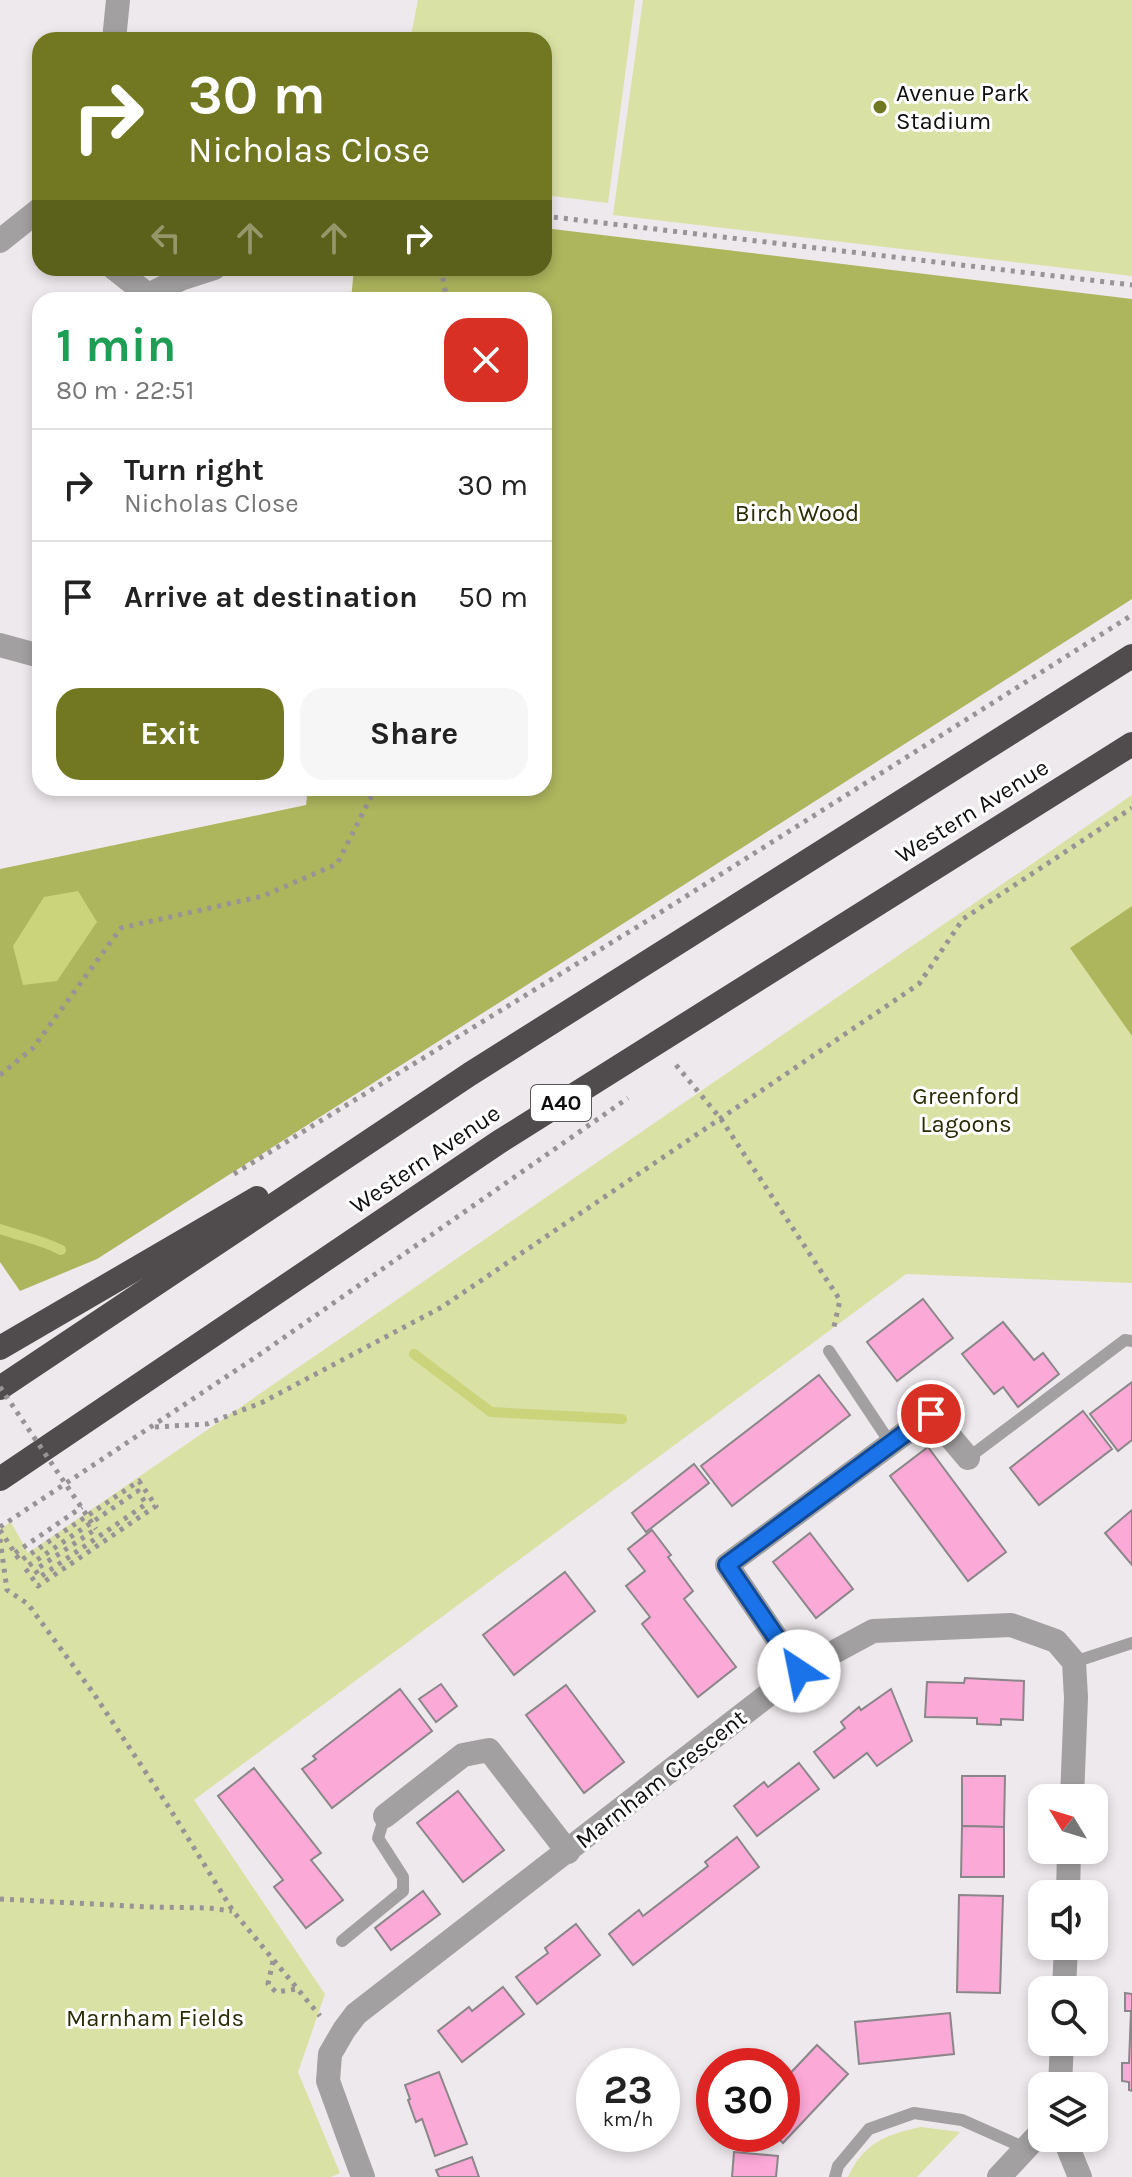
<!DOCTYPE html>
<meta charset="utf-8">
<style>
body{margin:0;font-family:Karla,sans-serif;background:#f6f6f6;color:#222;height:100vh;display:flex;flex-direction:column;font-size:30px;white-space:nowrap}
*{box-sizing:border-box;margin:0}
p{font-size:26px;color:#767676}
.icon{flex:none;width:44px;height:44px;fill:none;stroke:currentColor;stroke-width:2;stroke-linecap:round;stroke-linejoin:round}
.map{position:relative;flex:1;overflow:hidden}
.details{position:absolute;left:32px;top:292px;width:520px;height:504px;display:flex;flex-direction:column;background:#fff;border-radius:24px;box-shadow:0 4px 12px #0003}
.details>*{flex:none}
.top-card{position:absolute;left:32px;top:32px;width:520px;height:244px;border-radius:24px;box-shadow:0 4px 12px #0003;background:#727821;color:#fff;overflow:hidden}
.needle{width:52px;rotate:308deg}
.buttons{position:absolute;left:1028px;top:1784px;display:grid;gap:16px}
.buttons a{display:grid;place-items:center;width:80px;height:80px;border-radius:16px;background:#fff;box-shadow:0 4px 12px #0003;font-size:40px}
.speed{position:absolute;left:576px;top:2048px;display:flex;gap:16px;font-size:40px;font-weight:700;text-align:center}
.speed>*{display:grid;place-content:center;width:104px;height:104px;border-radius:50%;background:#fff;box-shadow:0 4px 12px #0003;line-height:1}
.speed small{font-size:20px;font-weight:400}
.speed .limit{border:12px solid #d22;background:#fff;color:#111}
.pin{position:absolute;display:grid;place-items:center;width:68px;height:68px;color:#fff;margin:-34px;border:4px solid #fff;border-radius:50%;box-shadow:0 2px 8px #0007}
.me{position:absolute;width:88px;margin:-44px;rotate:326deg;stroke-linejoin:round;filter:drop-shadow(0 0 6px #0008)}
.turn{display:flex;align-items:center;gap:28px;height:168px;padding:0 24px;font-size:36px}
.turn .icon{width:104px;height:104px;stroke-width:2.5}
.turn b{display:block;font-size:56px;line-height:68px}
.lanes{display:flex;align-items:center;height:76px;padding:0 24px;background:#0003;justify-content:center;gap:40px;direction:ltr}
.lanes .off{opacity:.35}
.round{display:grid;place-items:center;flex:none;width:84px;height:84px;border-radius:24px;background:#f6f6f6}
.headline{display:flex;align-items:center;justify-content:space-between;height:136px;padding:0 24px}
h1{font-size:48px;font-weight:700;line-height:60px;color:#1e9e55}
.button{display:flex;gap:16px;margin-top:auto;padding:16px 24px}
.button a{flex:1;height:92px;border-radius:24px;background:#727821;color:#fff;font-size:32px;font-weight:700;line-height:92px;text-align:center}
.button a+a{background:#f6f6f6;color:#222}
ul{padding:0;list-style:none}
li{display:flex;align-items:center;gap:24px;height:112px;padding:0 24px;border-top:2px solid #e0e0e0}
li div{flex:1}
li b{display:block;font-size:30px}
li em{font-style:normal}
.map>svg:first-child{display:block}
</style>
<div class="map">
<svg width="1132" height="2177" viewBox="0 0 1132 2177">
<rect width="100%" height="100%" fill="#eee9ec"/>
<g fill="#dae1a5">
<polygon points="418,0 635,0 608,203 544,195 544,40 410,40"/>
<polygon points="643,0 1132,0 1132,276 613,215"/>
<polygon points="1132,795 1132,1283 906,1274 194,1800 325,1994 298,2072 340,2173 331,2177 0,2177 0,1529 11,1522 28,1553"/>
<path d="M921,2127L960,2132L917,2177H848C864,2142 886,2135 921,2127Z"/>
</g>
<g fill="#adb55d">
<polygon points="544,228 1132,299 1132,599 97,1259 20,1291 0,1262 0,869 306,805 308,788 544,788 544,300 351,300 354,268 544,268"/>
<polygon points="1132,906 1132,1036 1070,948"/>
</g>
<polygon fill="#cbd37b" points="78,891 97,922 57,981 23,985 13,946 44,897"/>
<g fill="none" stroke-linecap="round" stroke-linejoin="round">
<g stroke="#cbd37b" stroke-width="10">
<path d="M0,1229C22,1237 40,1239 61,1250"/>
<polyline points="414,1354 491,1412 622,1419"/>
</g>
</g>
<g fill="#fba9d7" stroke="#8b8689" stroke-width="2">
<polygon points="923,1299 953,1338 897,1381 867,1342"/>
<polygon points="1003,1322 1034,1360 1043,1353 1059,1374 1018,1407 1003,1387 994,1394 962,1354"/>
<polygon points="819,1375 850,1415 732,1506 701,1466"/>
<polygon points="1132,1382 1132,1440 1118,1451 1090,1414"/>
<polygon points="1083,1411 1112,1449 1039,1505 1010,1468"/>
<polygon points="928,1447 1006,1552 968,1581 890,1476"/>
<polygon points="694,1464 709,1483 646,1532 632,1513"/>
<polygon points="1132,1510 1132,1565 1105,1533"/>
<polygon points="652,1530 671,1555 668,1557 693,1591 684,1599 736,1667 698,1697 642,1624 650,1617 626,1586 645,1571 628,1549"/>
<polygon points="810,1533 853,1589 816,1618 773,1562"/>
<polygon points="565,1572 595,1611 514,1675 483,1635"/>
<polygon points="965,1678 1024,1681 1023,1720 1001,1719 1001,1725 977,1724 977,1718 925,1717 927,1682 964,1683"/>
<polygon points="441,1684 457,1706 436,1722 419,1699"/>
<polygon points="566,1685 624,1762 584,1793 526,1715"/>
<polygon points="400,1689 432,1731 332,1808 302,1769 316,1759 313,1756"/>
<polygon points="891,1689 912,1741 877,1766 867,1753 834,1778 814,1752 845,1728 841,1722 859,1707 861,1710"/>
<polygon points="799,1763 819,1789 757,1836 734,1806 764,1782 768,1787"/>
<polygon points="254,1768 321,1853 311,1860 343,1900 306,1928 274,1887 283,1880 218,1796"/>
<polygon points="962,1776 1005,1776 1004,1827 962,1826"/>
<polygon points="458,1791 504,1850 463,1882 417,1823"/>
<polygon points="962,1826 1004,1827 1004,1877 961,1877"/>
<polygon points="737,1837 759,1867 633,1965 609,1934 639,1910 643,1916 708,1866 705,1862"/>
<polygon points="423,1891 440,1914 391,1950 375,1928"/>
<polygon points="959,1895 1003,1896 1000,1993 957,1992"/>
<polygon points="576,1924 600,1955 537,2004 516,1977 548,1953 545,1948"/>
<polygon points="503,1987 524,2014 462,2062 438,2031 469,2007 472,2011"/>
<polygon points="1125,1993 1132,1994 1132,2091 1129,2090 1129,2082 1122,2081 1122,2063 1129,2063 1131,2011 1125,2011"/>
<polygon points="950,2013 954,2054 859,2064 855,2022"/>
<polygon points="817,2045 848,2074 783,2143 774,2134 782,2134 782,2082"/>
<polygon points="439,2072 467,2144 435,2156 422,2119 416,2122 408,2100 410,2099 405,2085"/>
<polygon points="734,2152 778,2156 776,2177 732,2177"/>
<polygon points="472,2157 479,2177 439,2177 436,2170"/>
</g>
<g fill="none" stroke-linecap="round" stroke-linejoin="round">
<g stroke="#989496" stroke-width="5" stroke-dasharray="4 6" stroke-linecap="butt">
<polyline points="544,216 1132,285"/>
<polyline points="441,268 447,300"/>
<polyline points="676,1065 721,1119 840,1300 833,1331"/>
<polyline points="0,1075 33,1048 121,928 263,896 337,864 371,797 380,788"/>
<polyline points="234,1174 650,919 1132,615"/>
<polyline points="155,1427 207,1424 263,1402 442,1307 919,984 963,919 1132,808"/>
<polyline points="0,1527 256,1357 628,1098"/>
<polyline points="0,1530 20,1561 139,1481 156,1506 38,1586 25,1568 138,1491 146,1504 40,1577 35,1570 96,1529"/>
<polyline points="0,1539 7,1590 28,1604 94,1694 170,1809 233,1911 320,2016"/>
<polyline points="15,1553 82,1507"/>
<polyline points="0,1899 149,1907 209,1908 232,1911"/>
<polyline points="273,1961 268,1984 276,1992 297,1989"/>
</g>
<g stroke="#a2a0a1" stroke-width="12">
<polyline points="829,1351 891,1444"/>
<polyline points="968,1458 1125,1340 1132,1341"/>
<polyline points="1074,1662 1132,1643"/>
<polyline points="342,1941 403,1891 403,1877 378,1838 385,1816"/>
<polyline points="835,2177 838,2166 869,2129 914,2113 962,2120 1025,2148"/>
</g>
<g stroke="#a2a0a1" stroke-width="24">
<polyline points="114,40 118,0"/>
<polyline points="0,241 40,209"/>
<polyline points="114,268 148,295 148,300"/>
<polyline points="148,295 183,278 214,268"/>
<polyline points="0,645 40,656"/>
<polyline points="799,1671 727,1565 931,1414 968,1458"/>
<polyline points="385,1816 463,1755 489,1750 568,1852"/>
<polyline points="1068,1894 1069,1850"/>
<polyline points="1064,1990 1066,1946"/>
<polyline points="1060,2086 1062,2042"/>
<polyline points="1064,2138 1080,2177"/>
<polyline points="363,2177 328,2081 330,2054 344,2030 356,2014 799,1671 873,1631 1011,1625 1056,1641 1074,1662 1076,1698 1072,1798"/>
<polyline points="999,2177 1042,2131"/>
</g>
<g stroke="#504c4e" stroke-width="24">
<polyline points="0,1348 257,1198"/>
<polyline points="0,1388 470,1074 1132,656"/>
<polyline points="0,1479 499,1142 1132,744"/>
</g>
<polyline stroke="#989496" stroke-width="5" stroke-dasharray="4 6" stroke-linecap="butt" points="0,1387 96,1529"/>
</g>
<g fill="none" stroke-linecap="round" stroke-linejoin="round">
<defs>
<polyline id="route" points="799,1671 727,1565 931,1414"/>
</defs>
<use href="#route" stroke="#114b97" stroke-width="20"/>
<use href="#route" stroke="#1a73e8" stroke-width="14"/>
</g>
<circle fill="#727821" stroke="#fff" stroke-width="3" cx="880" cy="107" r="8"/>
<g text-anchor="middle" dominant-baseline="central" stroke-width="6" stroke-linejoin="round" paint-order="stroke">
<rect fill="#fff" stroke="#585657" stroke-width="2" x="531" y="1085" width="60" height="36" rx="6"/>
<g font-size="22" font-weight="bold" fill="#100e0f">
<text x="561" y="1103">A40</text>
</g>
<g font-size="24" fill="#100e0f" stroke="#fff" text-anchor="start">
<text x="896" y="93">Avenue Park<tspan x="896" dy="28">Stadium</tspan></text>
</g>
<g font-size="24" fill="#2a2c05" stroke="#fff">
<text x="797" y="513">Birch Wood</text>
<text x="966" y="1096">Greenford<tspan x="966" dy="28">Lagoons</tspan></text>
<text x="155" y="2018">Marnham Fields</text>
</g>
<g font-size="24" fill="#100e0f" stroke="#fff">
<text transform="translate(972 811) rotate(-32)">Western Avenue</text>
<text transform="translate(425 1159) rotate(-34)">Western Avenue</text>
<text transform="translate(661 1779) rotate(-38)">Marnham Crescent</text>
</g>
</g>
</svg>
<div class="buttons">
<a><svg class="needle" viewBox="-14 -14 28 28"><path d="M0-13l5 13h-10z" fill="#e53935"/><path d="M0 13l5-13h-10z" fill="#767676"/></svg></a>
<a><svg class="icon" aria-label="sound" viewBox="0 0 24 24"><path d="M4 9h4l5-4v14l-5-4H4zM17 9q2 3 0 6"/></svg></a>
<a><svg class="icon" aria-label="search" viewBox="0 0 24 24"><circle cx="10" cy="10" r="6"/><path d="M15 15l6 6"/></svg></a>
<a><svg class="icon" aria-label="layers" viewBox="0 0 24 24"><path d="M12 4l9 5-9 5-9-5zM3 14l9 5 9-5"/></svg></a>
</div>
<div class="speed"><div>23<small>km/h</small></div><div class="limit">30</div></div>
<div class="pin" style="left:931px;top:1414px;background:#d93025"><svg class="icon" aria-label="arrive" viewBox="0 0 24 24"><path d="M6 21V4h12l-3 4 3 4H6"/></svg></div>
<svg class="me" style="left:799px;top:1671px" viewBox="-20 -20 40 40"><circle r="19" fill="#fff"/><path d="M0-13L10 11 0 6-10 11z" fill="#1a73e8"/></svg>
<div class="top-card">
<div class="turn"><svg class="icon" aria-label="right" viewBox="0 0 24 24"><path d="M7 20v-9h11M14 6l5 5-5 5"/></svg><div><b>30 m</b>Nicholas Close</div></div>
<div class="lanes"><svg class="icon off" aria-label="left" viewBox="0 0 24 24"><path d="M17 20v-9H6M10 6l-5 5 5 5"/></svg><svg class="icon off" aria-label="ahead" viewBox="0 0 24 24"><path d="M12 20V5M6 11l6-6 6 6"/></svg><svg class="icon off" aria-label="ahead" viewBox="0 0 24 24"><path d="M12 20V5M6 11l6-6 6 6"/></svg><svg class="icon" aria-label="right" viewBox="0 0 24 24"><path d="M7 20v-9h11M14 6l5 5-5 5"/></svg></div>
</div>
<section class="details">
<div class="headline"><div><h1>1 min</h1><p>80 m · 22:51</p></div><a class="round" style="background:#d93025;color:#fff"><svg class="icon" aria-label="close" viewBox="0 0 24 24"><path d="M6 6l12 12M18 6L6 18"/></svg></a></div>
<ul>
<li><svg class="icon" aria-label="right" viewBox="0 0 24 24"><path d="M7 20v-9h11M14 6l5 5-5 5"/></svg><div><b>Turn right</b><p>Nicholas Close</p></div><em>30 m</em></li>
<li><svg class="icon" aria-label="arrive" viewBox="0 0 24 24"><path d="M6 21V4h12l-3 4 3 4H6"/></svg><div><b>Arrive at destination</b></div><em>50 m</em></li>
</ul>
<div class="button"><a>Exit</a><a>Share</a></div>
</section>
</div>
